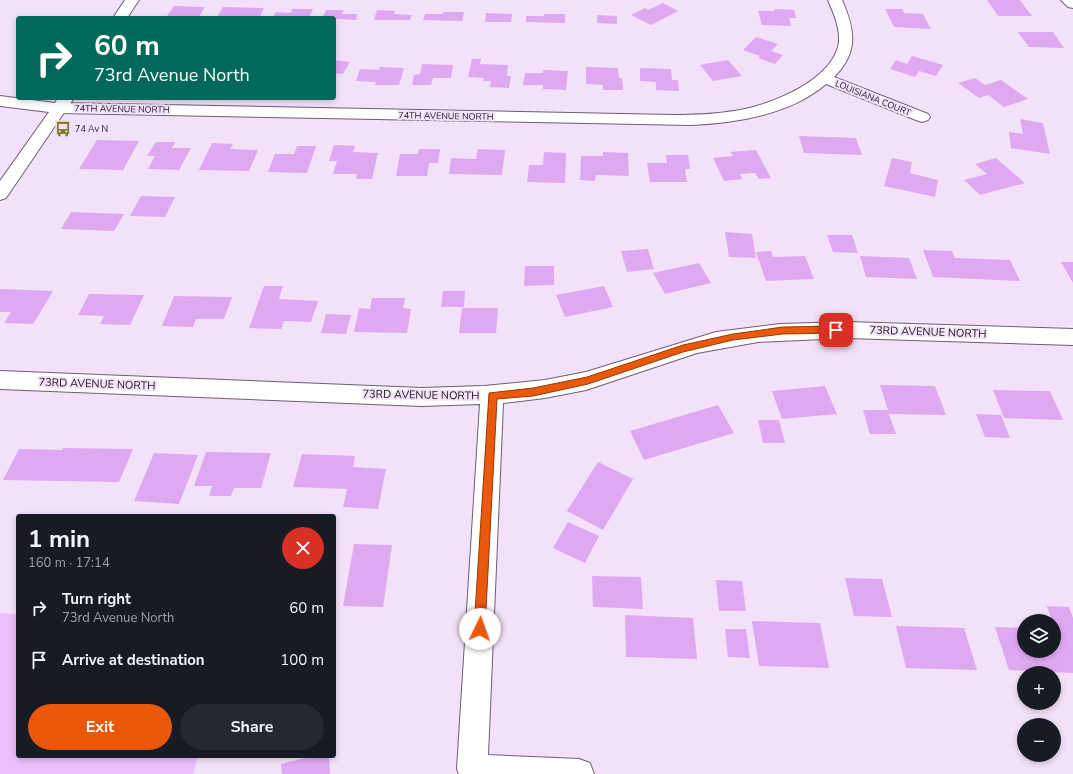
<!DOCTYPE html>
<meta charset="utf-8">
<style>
body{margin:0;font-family:"Nunito Sans",sans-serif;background:#242831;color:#f1f3f6;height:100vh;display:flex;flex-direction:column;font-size:15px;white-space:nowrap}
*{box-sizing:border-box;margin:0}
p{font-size:13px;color:#9ea1a6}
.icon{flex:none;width:22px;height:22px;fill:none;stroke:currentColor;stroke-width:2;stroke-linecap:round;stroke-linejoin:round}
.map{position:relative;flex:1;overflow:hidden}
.panel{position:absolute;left:16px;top:514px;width:320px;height:244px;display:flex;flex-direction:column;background:#171b24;border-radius:4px;box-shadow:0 2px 6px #0003}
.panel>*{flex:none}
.guide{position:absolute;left:16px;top:16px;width:320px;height:84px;border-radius:4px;box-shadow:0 2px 6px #0003;background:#00695c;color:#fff;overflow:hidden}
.tools{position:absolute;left:1017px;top:614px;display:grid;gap:8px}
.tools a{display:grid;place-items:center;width:44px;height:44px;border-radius:50%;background:#171b24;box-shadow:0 2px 6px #0003;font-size:20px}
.pin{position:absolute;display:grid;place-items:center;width:34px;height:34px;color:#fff;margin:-17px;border-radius:8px;box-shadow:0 2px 6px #0006}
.me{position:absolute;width:44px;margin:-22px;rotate:3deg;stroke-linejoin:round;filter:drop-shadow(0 0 3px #0008)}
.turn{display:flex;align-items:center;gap:14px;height:84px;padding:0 12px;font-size:18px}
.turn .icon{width:52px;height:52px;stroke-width:2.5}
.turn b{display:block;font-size:28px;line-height:34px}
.round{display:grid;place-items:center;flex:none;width:42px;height:42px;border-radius:21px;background:#242831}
.overview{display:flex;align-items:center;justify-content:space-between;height:68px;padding:0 12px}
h1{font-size:24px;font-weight:700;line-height:30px}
.cta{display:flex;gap:8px;margin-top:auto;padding:8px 12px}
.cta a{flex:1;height:46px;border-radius:24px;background:#ea580c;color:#fff;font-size:16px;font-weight:700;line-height:46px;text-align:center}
.cta a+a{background:#242831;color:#f1f3f6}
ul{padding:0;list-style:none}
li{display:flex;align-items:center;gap:12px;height:52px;padding:0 12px}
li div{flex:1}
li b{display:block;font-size:15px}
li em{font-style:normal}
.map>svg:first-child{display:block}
</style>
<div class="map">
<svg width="1073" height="774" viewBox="0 0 1073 774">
<rect width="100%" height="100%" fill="#f3e1f9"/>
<polygon fill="#ebbffb" points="0,613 18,614 18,756 198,756 193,774 0,774"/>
<g fill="#dfa9f2">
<polygon points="987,0 1020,0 1032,16 998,16"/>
<polygon points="663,3 678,11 651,25 631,15 645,8 648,10"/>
<polygon points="174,6 205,7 199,17 167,16"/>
<polygon points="223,7 264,8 259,18 217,17"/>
<polygon points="292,9 313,9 309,18 273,18 276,12 291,13"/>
<polygon points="774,9 794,10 796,18 789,18 791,26 762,25 758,11 774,11"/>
<polygon points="885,9 902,9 904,13 923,14 931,29 894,27"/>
<polygon points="326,10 344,10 342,14 357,14 356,20 322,18"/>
<polygon points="377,10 395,11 394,14 412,15 410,20 374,20"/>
<polygon points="443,12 464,12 462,21 423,20 425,14 443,14"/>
<polygon points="486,13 512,14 511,22 485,22"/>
<polygon points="544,14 565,14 565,23 526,22 526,16 544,16"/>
<polygon points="597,15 617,16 617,24 597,23"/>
<polygon points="1018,32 1053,32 1064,48 1029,47"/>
<polygon points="756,37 778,44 771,51 783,55 775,64 758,58 760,56 743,50"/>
<polygon points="912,56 943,65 936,76 919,71 915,77 890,69 896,60 907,64"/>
<polygon points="472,59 481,59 480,64 508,65 507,76 511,76 509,88 490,87 491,81 483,81 484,78 468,77"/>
<polygon points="334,60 350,62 343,74 334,73"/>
<polygon points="728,60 742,76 713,81 700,65"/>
<polygon points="422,64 453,65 451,78 433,78 431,85 412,85 414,75 420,74"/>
<polygon points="380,67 404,68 399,85 375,85 376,82 356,81 360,69 379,70"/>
<polygon points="586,67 618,68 619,78 622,78 623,90 603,90 603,85 586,84"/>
<polygon points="640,68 671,69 672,80 678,80 679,91 656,90 656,82 640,81"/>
<polygon points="543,70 568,71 566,90 543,89 543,85 523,85 525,73 543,73"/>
<polygon points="975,78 985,85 1001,80 1028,99 1004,107 988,95 979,98 958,83"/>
<polygon points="1020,119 1043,123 1050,154 1011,148 1009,132 1023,134"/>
<polygon points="799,136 856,138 862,155 804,153"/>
<polygon points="97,140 139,141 123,170 79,169"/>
<polygon points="156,142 175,142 172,148 191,148 179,170 148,169 155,156 147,156"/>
<polygon points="212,143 233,144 230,149 258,150 249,171 199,170"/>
<polygon points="334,145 355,146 353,152 378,153 372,179 356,179 357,174 333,174 337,161 329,161"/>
<polygon points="297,146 316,146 307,173 268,172 275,154 294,154"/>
<polygon points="419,149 440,149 438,163 429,163 427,176 396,176 400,154 418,154"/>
<polygon points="478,149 505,150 502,175 449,174 451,158 476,159"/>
<polygon points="756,150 771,178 759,179 755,173 740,174 742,179 724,181 713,158 733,156 730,152"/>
<polygon points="544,152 566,153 565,183 527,182 529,165 543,165"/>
<polygon points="603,152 628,153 629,176 596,175 595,181 580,180 581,156 603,156"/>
<polygon points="666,155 688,155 690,169 685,169 687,182 650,182 647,163 667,163"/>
<polygon points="892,158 912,162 910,173 938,180 935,197 884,186"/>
<polygon points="996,158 1025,183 980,195 964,180 987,174 975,164"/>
<polygon points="141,196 175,197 165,217 130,216"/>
<polygon points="71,212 124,214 114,231 61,229"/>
<polygon points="725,232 752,234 756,258 729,257"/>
<polygon points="827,235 852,235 858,253 833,252"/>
<polygon points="648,249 654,269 627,272 621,251"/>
<polygon points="923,250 952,251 955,258 1010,260 1020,281 933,277"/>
<polygon points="771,251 773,257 805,256 814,279 766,281 756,252"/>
<polygon points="860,256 909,258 917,279 866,277"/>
<polygon points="1061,262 1073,262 1073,283"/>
<polygon points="699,263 711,283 665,294 653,273"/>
<polygon points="525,266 554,266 554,285 524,286"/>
<polygon points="264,286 283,286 279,299 318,301 311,322 284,321 281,329 249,328"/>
<polygon points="604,286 613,307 565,317 556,295"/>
<polygon points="0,289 53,291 33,324 4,323 11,312 0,312"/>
<polygon points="443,291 465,291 464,307 441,307"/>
<polygon points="89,294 144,295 130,325 100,324 104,316 78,315"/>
<polygon points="174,296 232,297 224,319 196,319 193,327 162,326"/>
<polygon points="372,298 405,298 403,308 411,309 407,333 354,332 359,308 370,309"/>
<polygon points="462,308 498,308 496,333 459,333"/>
<polygon points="326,314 351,315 346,334 321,333"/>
<polygon points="880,385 935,386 946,415 889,414 896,434 870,434 863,410 888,410"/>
<polygon points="825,386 837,414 782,419 772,391"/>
<polygon points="993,390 1050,391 1063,420 1004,418"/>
<polygon points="718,405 734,433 644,460 630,431"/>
<polygon points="976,414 1001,415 1010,438 985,437"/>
<polygon points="758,420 779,420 785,443 763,443"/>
<polygon points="63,448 133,449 119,482 3,480 19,449 62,450"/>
<polygon points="206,452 271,453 261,488 234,488 231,496 209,496 212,486 194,486"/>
<polygon points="154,453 198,455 179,504 134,501"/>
<polygon points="302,454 355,456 353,467 386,469 378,509 343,507 347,489 293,487"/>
<polygon points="598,462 633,479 603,530 567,511"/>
<polygon points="568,522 599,536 585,563 553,548"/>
<polygon points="354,544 392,545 383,607 343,606"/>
<polygon points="592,576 641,577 643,609 593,607"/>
<polygon points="845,578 882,579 892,617 854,616"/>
<polygon points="716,580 742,581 746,611 719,611"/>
<polygon points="1047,606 1069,607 1073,618 1073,673 1009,670 995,627 1024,628 1024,651 1054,651 1054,621 1052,621"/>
<polygon points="625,615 693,618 697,659 626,657"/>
<polygon points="752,621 820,623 829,668 759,666"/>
<polygon points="896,626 964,628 977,670 906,668"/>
<polygon points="725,629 746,629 750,658 728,657"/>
<polygon points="313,756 329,756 330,774 282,774 281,764"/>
</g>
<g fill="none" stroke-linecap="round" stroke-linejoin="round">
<defs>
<g id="minor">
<path d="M828,0H842C855,30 859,52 834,77L928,114L930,117L928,120L922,122L916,120L826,84C790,115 736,123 691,125L59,113L53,111L51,108L53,105L59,103L672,115C696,115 721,114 745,109C776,102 828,81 838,47C842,32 834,14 828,0Z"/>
<polygon points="1061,0 1073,0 1073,8 1068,7"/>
<polygon points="847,322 1073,329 1073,345 847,338 758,342 697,353 586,390 545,398 503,403 488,755 579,759 590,763 594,774 459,774 457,769 480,404 422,406 0,389 0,371 422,388 484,386 545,380 586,372 716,332 780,324"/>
</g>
<g id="tertiary">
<polygon points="125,0 139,0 127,18 113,18"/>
<polygon points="0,96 55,103 58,98 74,98 6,198 0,200 0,181 49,112 0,106"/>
</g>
</defs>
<use href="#minor" stroke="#6d5e73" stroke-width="2"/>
<use href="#tertiary" stroke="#6d5e73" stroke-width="2"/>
<use href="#minor" fill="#fff" fill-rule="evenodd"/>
<use href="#tertiary" fill="#fff" fill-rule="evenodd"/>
</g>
<polygon fill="#ea580c" stroke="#983908" points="836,326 840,330 836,333 783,334 733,340 683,352 588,384 533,396 497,399 485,629 484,633 480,635 476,633 474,629 489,393 533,388 587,377 683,345 733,334 783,327"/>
<defs>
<symbol id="bus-bare" viewBox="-9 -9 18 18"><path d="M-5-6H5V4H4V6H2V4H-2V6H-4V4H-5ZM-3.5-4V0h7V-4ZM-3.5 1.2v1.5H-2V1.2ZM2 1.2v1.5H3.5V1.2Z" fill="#817d24" stroke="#f3e1f9" stroke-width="2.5" paint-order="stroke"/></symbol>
</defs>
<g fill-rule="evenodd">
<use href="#bus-bare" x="52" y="118" width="22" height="22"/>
</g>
<g text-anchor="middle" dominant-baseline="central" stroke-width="4" stroke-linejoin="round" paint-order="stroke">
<g font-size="9" fill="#1d161f" stroke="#f3e1f9">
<text transform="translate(873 98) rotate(22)">LOUISIANA COURT</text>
<text transform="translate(122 109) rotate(1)">74TH AVENUE NORTH</text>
<text transform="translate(446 116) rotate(1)">74TH AVENUE NORTH</text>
</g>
<g font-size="9" fill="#1d161f" stroke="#f3e1f9" text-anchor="start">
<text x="75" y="129">74 Av N</text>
</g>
<g font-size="11" fill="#1d161f" stroke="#f3e1f9">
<text transform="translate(928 332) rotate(2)">73RD AVENUE NORTH</text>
<text transform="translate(97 384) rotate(2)">73RD AVENUE NORTH</text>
<text transform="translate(421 395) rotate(1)">73RD AVENUE NORTH</text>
</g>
</g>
</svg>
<div class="tools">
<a><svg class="icon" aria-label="layers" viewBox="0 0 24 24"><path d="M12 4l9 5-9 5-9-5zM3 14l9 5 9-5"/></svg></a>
<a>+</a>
<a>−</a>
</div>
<div class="pin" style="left:836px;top:330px;background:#d93025"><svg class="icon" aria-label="arrive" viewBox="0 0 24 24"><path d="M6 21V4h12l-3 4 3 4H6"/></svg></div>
<svg class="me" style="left:480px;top:629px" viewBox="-20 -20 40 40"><circle r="19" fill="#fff"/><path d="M0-13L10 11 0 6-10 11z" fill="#ea580c"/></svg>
<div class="guide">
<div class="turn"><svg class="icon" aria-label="right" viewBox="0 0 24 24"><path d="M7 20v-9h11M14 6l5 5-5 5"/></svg><div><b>60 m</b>73rd Avenue North</div></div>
</div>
<section class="panel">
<div class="overview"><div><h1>1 min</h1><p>160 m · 17:14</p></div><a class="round" style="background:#d93025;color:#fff"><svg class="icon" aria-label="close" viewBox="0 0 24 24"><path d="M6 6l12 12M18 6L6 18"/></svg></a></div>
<ul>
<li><svg class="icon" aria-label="right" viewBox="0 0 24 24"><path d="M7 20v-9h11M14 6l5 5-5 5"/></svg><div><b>Turn right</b><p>73rd Avenue North</p></div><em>60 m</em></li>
<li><svg class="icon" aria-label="arrive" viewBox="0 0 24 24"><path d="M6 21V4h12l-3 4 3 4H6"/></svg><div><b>Arrive at destination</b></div><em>100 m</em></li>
</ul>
<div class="cta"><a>Exit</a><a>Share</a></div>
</section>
</div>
